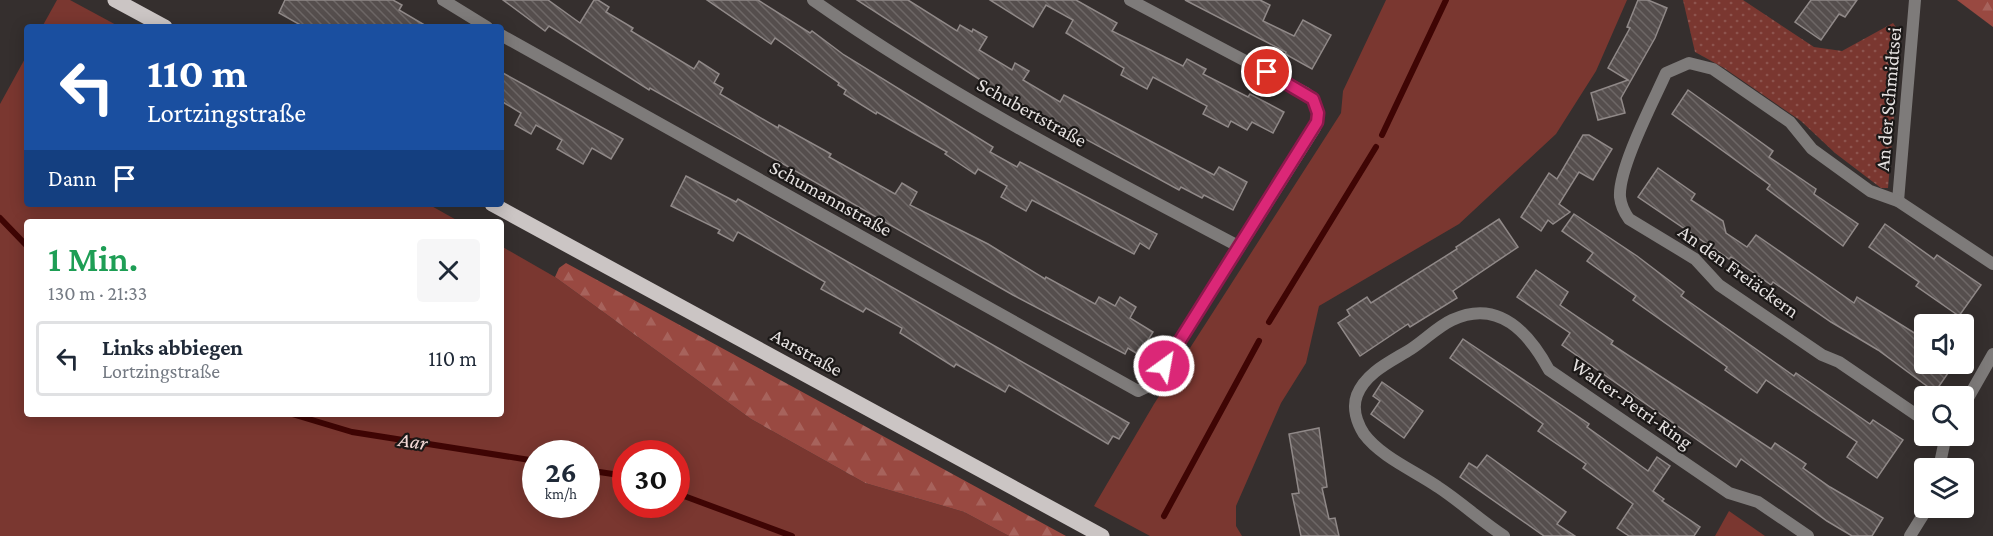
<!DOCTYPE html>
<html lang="de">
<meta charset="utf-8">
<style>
body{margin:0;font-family:"Crimson Pro",serif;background:#f6f6f7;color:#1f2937;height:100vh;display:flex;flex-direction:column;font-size:22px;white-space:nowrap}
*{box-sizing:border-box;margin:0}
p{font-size:20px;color:#747a83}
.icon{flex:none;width:33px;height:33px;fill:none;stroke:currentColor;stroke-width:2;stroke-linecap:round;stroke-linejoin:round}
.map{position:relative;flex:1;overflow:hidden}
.sheet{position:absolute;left:24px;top:219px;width:480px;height:198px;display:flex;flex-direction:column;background:#fff;border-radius:6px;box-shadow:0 3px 15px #0003}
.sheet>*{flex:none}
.top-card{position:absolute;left:24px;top:24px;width:480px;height:183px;border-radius:6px;box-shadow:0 3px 15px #0003;background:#1a4fa0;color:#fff;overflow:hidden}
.fabs{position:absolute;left:1914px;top:314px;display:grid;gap:12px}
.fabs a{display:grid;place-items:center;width:60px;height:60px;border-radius:6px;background:#fff;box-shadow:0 3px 15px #0003;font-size:30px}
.speed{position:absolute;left:522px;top:440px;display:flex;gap:12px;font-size:30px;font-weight:700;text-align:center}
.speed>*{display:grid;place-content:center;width:78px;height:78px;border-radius:50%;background:#fff;box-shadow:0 3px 15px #0003;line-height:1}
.speed small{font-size:15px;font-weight:400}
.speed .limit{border:9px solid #d22;background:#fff;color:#111}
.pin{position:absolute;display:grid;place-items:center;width:51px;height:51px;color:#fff;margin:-26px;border:3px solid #fff;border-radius:50%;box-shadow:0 2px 6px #0007}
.me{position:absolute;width:66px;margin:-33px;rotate:32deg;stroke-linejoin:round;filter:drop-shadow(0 0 4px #0008)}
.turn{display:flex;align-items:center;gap:21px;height:126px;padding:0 24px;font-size:27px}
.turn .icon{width:78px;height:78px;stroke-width:2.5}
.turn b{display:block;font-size:42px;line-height:51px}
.then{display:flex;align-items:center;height:57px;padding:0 24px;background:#0003;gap:12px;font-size:22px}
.round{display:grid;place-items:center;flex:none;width:63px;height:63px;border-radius:6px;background:#f6f6f7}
.summary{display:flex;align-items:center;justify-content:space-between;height:102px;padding:0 24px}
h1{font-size:36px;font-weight:600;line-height:45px;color:#1e9e55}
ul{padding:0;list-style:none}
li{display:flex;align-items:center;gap:18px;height:75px;margin:0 12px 9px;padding:0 12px;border:3px solid #e0e1e3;border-radius:6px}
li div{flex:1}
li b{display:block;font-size:22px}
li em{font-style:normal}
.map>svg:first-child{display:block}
</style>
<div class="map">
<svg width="1993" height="536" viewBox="0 0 1993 536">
<defs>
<pattern id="forest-firs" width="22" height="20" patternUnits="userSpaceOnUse" patternTransform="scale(1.5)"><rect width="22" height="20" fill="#994941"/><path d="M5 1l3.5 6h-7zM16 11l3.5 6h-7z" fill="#a7635c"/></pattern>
<pattern id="park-dots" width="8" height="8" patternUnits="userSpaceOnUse" patternTransform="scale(1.5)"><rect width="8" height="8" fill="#7a3730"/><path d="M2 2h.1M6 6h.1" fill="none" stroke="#8d544e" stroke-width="1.8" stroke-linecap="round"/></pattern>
<pattern id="building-back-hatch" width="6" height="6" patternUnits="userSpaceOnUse" patternTransform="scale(1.5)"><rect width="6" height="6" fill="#554e4d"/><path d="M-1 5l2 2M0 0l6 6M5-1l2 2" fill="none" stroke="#6d6766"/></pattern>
</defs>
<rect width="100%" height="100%" fill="#352f2e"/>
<g fill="#7a3730" fill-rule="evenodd">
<polygon points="57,0 70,0 120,27 42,27"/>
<polygon points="1386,0 1627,0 1596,71 1556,134 1459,224 1319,306 1306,363 1281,403 1236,506 1236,526 1242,536 1150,536 1094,506 1154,404 1341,113 1343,91"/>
<path d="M27,55V204H428L460,222H27V414H501V246L555,277L751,419L865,483L964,512L1009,536H0V104ZM536,453H586V504H536ZM626,453H676V504H626Z"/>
<polygon points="1729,511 1765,536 1715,536"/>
</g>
<g fill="url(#forest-firs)">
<polygon points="1957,0 1993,0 1993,27"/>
<polygon points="566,263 1066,536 1009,536 964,512 865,483 751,419 555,277 559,268"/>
</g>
<polygon fill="url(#park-dots)" points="1683,0 1743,0 1814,47 1842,51 1893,23 1901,34 1888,188 1881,188 1835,153 1801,121 1724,68 1695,52"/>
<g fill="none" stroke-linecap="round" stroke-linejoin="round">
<g stroke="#3f0504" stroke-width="6">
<polyline points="1382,135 1446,0"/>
<polyline points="0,218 27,246"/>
<polyline points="1269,322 1376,147"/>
<polyline points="292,414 352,432 536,461"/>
<polyline points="586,470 626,476"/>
<polyline points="676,493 792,536"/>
<polyline points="1164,516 1259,341"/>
</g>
</g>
<g fill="url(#building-back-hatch)" stroke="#908988" stroke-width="1.5">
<polygon points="285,0 393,0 402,5 399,10 428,27 304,27 279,13"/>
<polygon points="503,0 548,0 580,23 594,0 598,0 609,7 606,12 633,28 631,31 694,69 699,61 719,74 714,83 723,88 720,94 778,128 779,125 822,149 831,154 829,157 895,194 902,183 917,192 910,205 988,244 1045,279 1046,277 1095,304 1099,297 1115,306 1120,297 1136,307 1130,318 1153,332 1139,355 1128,348 1125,354 1013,295 650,88 649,90 549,26 545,31"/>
<polygon points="707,0 758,0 810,33 812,31 844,55 993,147 990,152 1017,167 1020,162 1157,234 1149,249 1140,243 1134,254 1032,200 1026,211 1001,197 1007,186 978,169 975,174 945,154 947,152 877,112 876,114 844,94 846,90 838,85 839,83 775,38 771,44"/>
<polygon points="857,0 908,0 957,31 960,25 972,32 973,29 987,37 979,50 1012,70 1015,63 1029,71 1023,80 1060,102 1064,95 1214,175 1219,167 1247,182 1233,210 1204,195 1202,198 1181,187 1179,190 999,92"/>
<polygon points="990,0 1076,0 1117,23 1112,31 1183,66 1187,59 1206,69 1203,74 1248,97 1250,94 1284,112 1273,133 1252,122 1247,130 1231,121 1228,127 1203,114 1207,106 1153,77 1147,89 1121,75 1124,68 1066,33 1073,20 1046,5 1033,27"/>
<polygon points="1185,0 1260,0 1270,5 1263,21 1294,36 1303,20 1331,35 1312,69 1285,54 1286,52"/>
<polygon points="1638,0 1648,0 1667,8 1655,38 1621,98 1625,113 1598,120 1591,93 1628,80 1608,68 1630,28 1627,27"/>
<polygon points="1811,0 1857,0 1845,17 1839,14 1821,40 1795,22"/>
<polygon points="501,72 623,139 611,159 592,148 583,164 557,149 562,140 536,125 531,134 515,125 521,113 501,101"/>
<polygon points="1688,90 1773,151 1769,157 1816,189 1814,194 1858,224 1843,246 1767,189 1770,185 1672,114"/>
<polygon points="1583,135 1589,135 1612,149 1593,180 1579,172 1559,204 1570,212 1553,224 1548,220 1541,231 1521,217 1549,173 1557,179"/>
<polygon points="1658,168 1695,194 1691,200 1723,221 1726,233 1747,247 1756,235 1854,303 1857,297 1924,339 1924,363 1955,363 1935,392 1878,350 1831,322 1773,282 1771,285 1731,257 1729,259 1638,197"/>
<polygon points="686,176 736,202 738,199 1129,423 1119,439 1113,436 1108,444 1009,385 1005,392 956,364 954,367 900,333 902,328 866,308 863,312 821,289 825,282 738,232 733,241 718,233 720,230 671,206"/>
<polygon points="1574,214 1637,256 1684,292 1681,296 1794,376 1796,373 1870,424 1873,420 1903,440 1877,478 1847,457 1857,442 1766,380 1757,393 1725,370 1727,367 1633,300 1636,296 1587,261 1593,253 1562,231"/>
<polygon points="1499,219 1518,247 1453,291 1457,298 1410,327 1408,324 1360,356 1338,323 1350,315 1347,310 1367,297 1371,303 1457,249 1456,247"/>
<polygon points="1885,224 1934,259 1937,255 1981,285 1959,316 1916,286 1919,282 1869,247"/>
<polygon points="1536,270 1568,292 1560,305 1613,341 1611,344 1771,449 1775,443 1806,464 1803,468 1830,487 1883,518 1872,536 1852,536 1827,521 1741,459 1736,467 1562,345 1570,333 1517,297"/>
<polygon points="1463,339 1589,424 1587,427 1648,471 1657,457 1670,466 1653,491 1664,499 1662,501 1700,527 1694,536 1629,536 1617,528 1633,504 1583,468 1586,464 1538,431 1543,424 1450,358"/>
<polygon points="1382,382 1423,411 1404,438 1371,414 1380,401 1373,396"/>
<polygon points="1319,428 1327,487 1322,488 1329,519 1335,518 1339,536 1301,536 1292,494 1299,493 1289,434"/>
<polygon points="1487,455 1566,512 1557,524 1575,536 1544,536 1460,477 1469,463 1477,468"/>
</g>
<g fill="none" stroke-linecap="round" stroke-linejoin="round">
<g stroke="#7e7b7a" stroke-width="12">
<polyline points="443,0 487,27"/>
<path d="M813,0C948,95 1094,170 1240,247"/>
<path d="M501,35L1138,391L1153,384L1315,128C1321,114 1318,102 1306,93L1130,0"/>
<polyline points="1898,201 1915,0"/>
<polyline points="1964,405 1993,354"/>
<path d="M1924,420L1839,362L1822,355L1719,285L1695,259L1629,219C1624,212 1621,206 1620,197C1618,169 1653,102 1666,73L1689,63L1713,69L1790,122L1812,149L1870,191L1898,201L1993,264"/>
<polyline points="1939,468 1946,435"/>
<path d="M1504,536C1481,521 1461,502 1438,487C1415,471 1381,457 1364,434C1357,423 1352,408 1357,395C1366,372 1392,361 1411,349C1425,340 1437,327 1452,320C1499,298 1529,333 1549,370L1729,493L1758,502L1808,536"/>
<polyline points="1910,536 1928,507"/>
</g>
<g stroke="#cbc5c4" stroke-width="15">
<polyline points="115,0 165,27"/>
<polyline points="492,204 1102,536"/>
</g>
</g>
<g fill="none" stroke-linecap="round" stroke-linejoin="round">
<defs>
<polyline id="route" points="1164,366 1317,122 1318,113 1313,99 1267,72"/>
</defs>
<use href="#route" stroke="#8e194d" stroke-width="15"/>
<use href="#route" stroke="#db2777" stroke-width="10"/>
</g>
<g text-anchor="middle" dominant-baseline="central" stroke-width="4.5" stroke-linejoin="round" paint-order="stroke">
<g font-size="20" fill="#e6e2e1" stroke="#1b1817">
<text transform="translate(1888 99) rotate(-85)">An der Schmidtsei</text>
<text transform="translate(1032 112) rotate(29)">Schubertstraße</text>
<text transform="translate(831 198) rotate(29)">Schumannstraße</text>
<text transform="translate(1739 271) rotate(36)">An den Freiäckern</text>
<text transform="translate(807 352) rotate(29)">Aarstraße</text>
<text transform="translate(1632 403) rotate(35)">Walter-Petri-Ring</text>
</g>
<g font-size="21" font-style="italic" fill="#f3dad7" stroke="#1b1817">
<text transform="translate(413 441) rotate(9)">Aar</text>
</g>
</g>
</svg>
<div class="fabs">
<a><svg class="icon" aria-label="sound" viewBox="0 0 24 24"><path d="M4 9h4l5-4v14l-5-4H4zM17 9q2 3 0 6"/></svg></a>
<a><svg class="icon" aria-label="search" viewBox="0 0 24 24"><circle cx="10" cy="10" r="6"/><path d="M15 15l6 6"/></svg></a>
<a><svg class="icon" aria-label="layers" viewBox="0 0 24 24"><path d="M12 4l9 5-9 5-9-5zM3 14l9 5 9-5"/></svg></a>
</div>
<div class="speed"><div>26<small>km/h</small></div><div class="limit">30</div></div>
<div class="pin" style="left:1267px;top:72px;background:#d93025"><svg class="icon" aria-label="arrive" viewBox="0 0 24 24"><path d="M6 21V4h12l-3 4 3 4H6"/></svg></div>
<svg class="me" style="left:1164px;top:366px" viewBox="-20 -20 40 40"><circle r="17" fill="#db2777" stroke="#fff" stroke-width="3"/><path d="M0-11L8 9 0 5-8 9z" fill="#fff"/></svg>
<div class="top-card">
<div class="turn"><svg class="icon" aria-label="left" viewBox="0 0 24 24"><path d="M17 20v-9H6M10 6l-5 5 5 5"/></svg><div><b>110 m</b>Lortzingstraße</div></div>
<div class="then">Dann<svg class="icon" aria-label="arrive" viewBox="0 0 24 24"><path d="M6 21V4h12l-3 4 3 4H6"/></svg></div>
</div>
<section class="sheet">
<div class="summary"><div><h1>1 Min.</h1><p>130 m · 21:33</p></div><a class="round"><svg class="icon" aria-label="close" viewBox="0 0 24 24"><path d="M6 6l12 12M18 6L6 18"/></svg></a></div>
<ul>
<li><svg class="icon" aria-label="left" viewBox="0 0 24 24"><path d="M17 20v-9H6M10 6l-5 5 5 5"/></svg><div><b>Links abbiegen</b><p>Lortzingstraße</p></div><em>110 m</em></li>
</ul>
</section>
</div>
